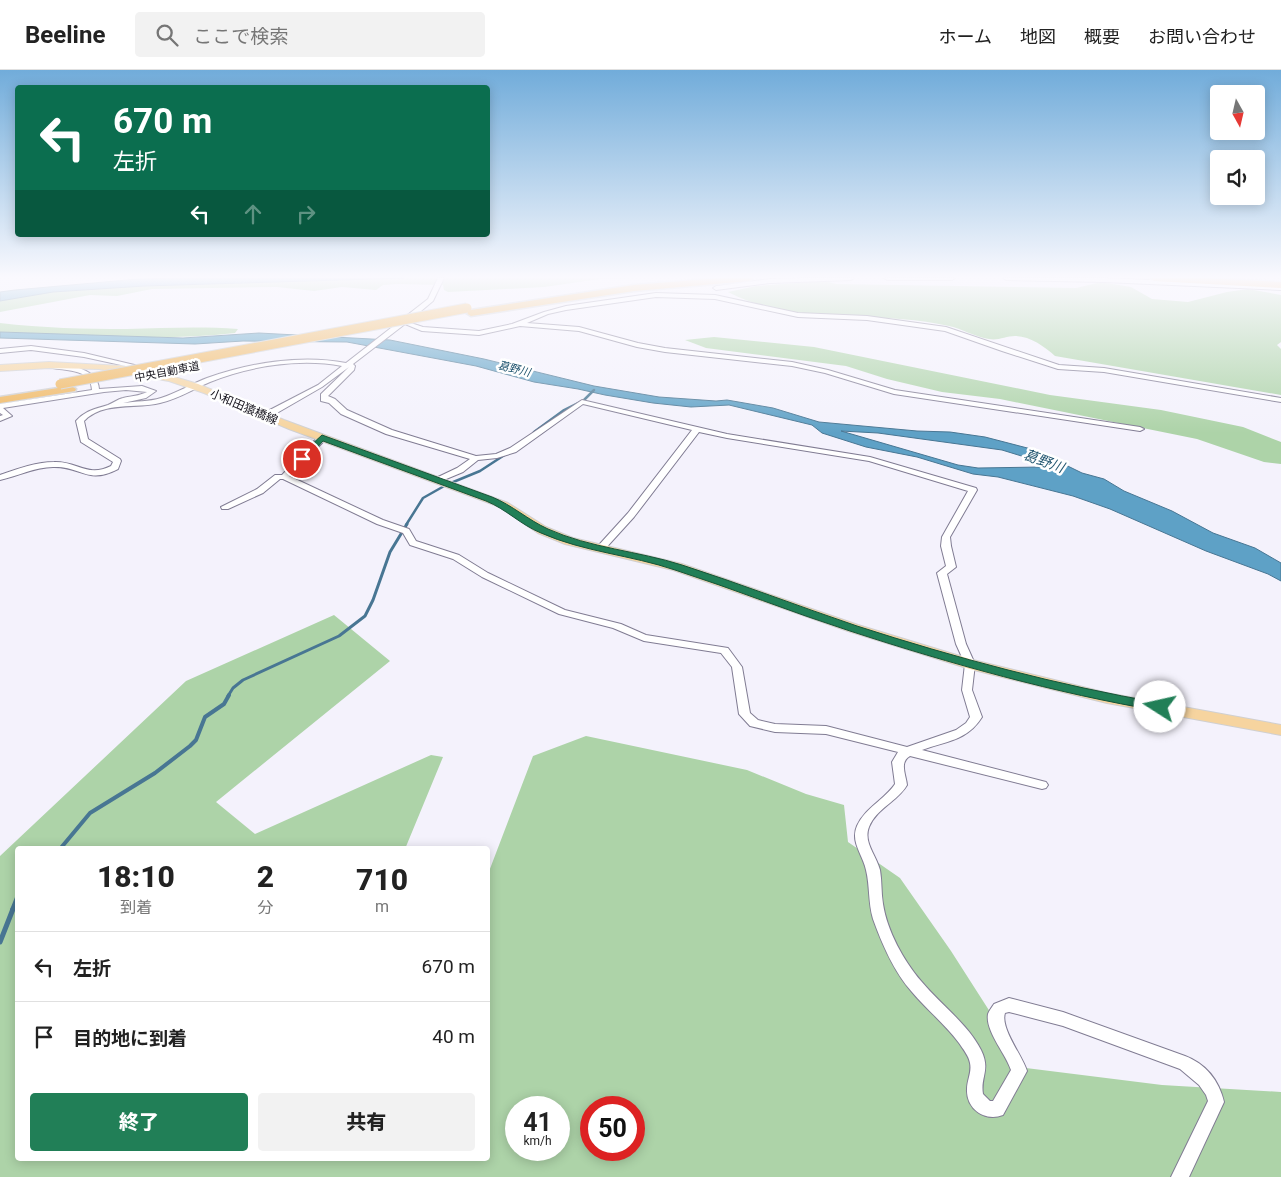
<!DOCTYPE html>
<html lang="ja">
<meta charset="utf-8">
<style>
body{margin:0;font-family:Roboto,"Noto Sans JP",sans-serif;background:#f2f2f2;color:#222;height:100vh;display:flex;flex-direction:column;font-size:19px;white-space:nowrap}
*{box-sizing:border-box;margin:0}
p{font-size:16px;color:#767676}
.icon{flex:none;width:28px;height:28px;fill:none;stroke:currentColor;stroke-width:2;stroke-linecap:round;stroke-linejoin:round}
.map{position:relative;flex:1;overflow:hidden}
.panel{position:absolute;left:15px;top:776px;width:475px;height:315px;display:flex;flex-direction:column;background:#fff;border-radius:5px;box-shadow:0 2px 12px #0003}
.panel>*{flex:none}
.guide{position:absolute;left:15px;top:15px;width:475px;height:152px;border-radius:5px;box-shadow:0 2px 12px #0003;background:#0b6e4f;color:#fff;overflow:hidden}
.needle{width:32px;rotate:172deg}
.tools{position:absolute;left:1210px;top:15px;display:grid;gap:10px}
.tools a{display:grid;place-items:center;width:55px;height:55px;border-radius:5px;background:#fff;box-shadow:0 2px 12px #0003;font-size:25px}
.speed{position:absolute;left:505px;top:1026px;display:flex;gap:10px;font-size:25px;font-weight:700;text-align:center}
.speed>*{display:grid;place-content:center;width:65px;height:65px;border-radius:50%;background:#fff;box-shadow:0 2px 12px #0003;line-height:1}
.speed small{font-size:12px;font-weight:400}
.speed .limit{border:8px solid #d22;background:#fff;color:#111}
.pin{position:absolute;display:grid;place-items:center;width:42px;height:42px;color:#fff;margin:-21px;border:2px solid #fff;border-radius:50%;box-shadow:0 1px 5px #0007}
.me{position:absolute;width:55px;margin:-28px;rotate:280deg;stroke-linejoin:round;filter:drop-shadow(0 0 4px #0008)}
.turn{display:flex;align-items:center;gap:18px;height:105px;padding:0 15px;font-size:22px}
.turn .icon{width:65px;height:65px;stroke-width:2.5}
.turn b{display:block;font-size:35px;line-height:42px}
.lanes{display:flex;align-items:center;height:48px;padding:0 15px;background:#0003;justify-content:center;gap:25px;direction:ltr}
.lanes .off{opacity:.35}
.eta{display:flex;justify-content:space-evenly;align-items:center;height:85px;text-align:center}
.eta b{font-size:30px;font-weight:800;line-height:35px}
.action{display:flex;gap:10px;margin-top:auto;padding:10px 15px}
.action a{flex:1;height:58px;border-radius:5px;background:#217f57;color:#fff;font-size:20px;font-weight:800;line-height:58px;text-align:center}
.action a+a{background:#f2f2f2;color:#222}
ul{padding:0;list-style:none}
li{display:flex;align-items:center;gap:15px;height:70px;padding:0 15px;border-top:1px solid #e0e0e0}
li div{flex:1}
li b{display:block;font-size:19px}
li em{font-style:normal}
header{display:flex;align-items:center;gap:30px;box-sizing:border-box;height:70px;padding:0 25px;background:#fff;border-bottom:1px solid #e0e0e0}
header strong{font-size:24px}
nav{display:flex;gap:28px;margin-inline-start:auto;font-size:18px}
.search{width:350px;height:45px;background:#f2f2f2;display:flex;align-items:center;gap:12px;box-sizing:border-box;padding:0 18px;border-radius:5px;color:#767676;font-size:19px}
.map>svg:first-child{display:block}
</style>
<header>
<strong>Beeline</strong>
<div class="search"><svg class="icon" aria-label="search" viewBox="0 0 24 24"><circle cx="10" cy="10" r="6"/><path d="M15 15l6 6"/></svg>ここで検索</div>
<nav><a>ホーム</a><a>地図</a><a>概要</a><a>お問い合わせ</a></nav>
</header>
<div class="map">
<svg width="1281" height="1107" viewBox="0 0 1281 1107">
<rect width="100%" height="100%" fill="#f4f2fc"/>
<g fill="#add3a8" fill-rule="evenodd">
<polygon points="404,208 635,208 600,209 544,217 448,222 444,220 443,215 398,214 383,215 376,220 342,217 314,221 277,217 152,219 117,226 90,225 0,242 0,231 53,222 144,216"/>
<path d="M825,211L836,214L1076,218L1101,212L1131,217L1152,229L1188,232L1227,222L1248,219L1281,225V272L1277,275L1281,279V325L1055,286C1045,277 1030,266 1015,266C1006,266 998,271 989,269C975,267 963,259 949,256C877,239 796,257 728,222L756,216Z"/>
<path d="M0,253C42,258 85,259 127,259C164,258 201,256 238,259L235,263C157,272 78,264 0,262Z"/>
<polygon points="714,267 814,277 1050,325 1161,340 1243,357 1281,372 1281,394 1264,392 1197,369 1000,329 942,322 887,309 846,296 706,278 685,270"/>
<path d="M334,545L390,591L216,732L255,764L431,685L443,687L405,779H18V1089H488V804L533,686L586,666L747,700L806,724L844,735L848,772L900,808L951,881L1026,998L1162,1015L1281,1022V1107H0V786L186,611ZM516,1038H559V1080H516ZM591,1038H634V1080H591Z"/>
</g>
<g fill="#5ea1c6" stroke="#487693" fill-rule="evenodd">
<polygon points="176,208 404,208 144,216 53,222 0,231 0,222 15,220 138,209"/>
<path d="M0,262L183,268L259,263L390,270L484,289L594,316L659,327L716,331L727,330L773,338L819,352L917,361L950,362L985,367L1035,380L1082,403L1104,409L1124,421L1172,441L1213,463L1255,478L1281,493V511L1268,504L1206,481L1110,439L1073,426L998,407L973,404L917,387L866,377L822,363L812,355L729,335L691,337L653,333L605,325L578,319L534,312L476,296L347,272L243,271L195,274L0,268ZM841,361L878,363L1002,380L1028,388L1042,397L978,398L958,395Z"/>
</g>
<g fill="none" stroke-linecap="round" stroke-linejoin="round">
<g stroke="#487693" stroke-width="2.5">
<polyline points="534,362 564,340 584,330 594,320"/>
<polyline points="406,455 423,428 446,415 480,401 506,384"/>
</g>
<polyline stroke="#487693" stroke-width="3" points="228,626 233,618 243,610 339,566 365,546 373,530 390,482 407,454"/>
<g stroke="#487693" stroke-width="4">
<polyline points="60,779 90,743 155,703 190,676 196,670 205,647 224,634 229,625"/>
<polyline points="12,840 18,825"/>
</g>
<polyline stroke="#487693" stroke-width="5" points="0,872 13,839"/>
<defs>
<g id="minor">
<path d="M438,208H444L433,231L408,252L423,257L479,261L512,254L544,242L566,236L656,223L715,225L798,243L867,246L946,257L1059,295L1104,298L1281,328V332L1104,302L1058,299L1002,281L945,261L867,250L798,247L715,229L656,227L566,240L548,244L527,253L579,257L638,273L665,278L792,292L828,300L895,320L1140,357L1144,359L1140,361L894,324L825,303L792,296L665,282L637,277L579,261L520,256L479,265L422,261L405,254L353,294L355,296L354,300L328,326L335,329L347,340L392,360L476,386L496,384L510,378L582,330L727,364L870,387L976,418L977,420L950,467L951,476L956,497L947,504L966,574L975,594L972,620L982,647C967,671 946,671 922,680L1042,711L1046,712L1048,715L1046,718L1042,719L910,686C899,692 906,705 907,715C898,731 876,739 869,757C863,772 876,785 880,800C882,811 881,823 883,834C887,861 904,891 921,911C941,935 967,953 981,980C991,1000 980,1007 983,1024L990,1031H993L1011,1000C1006,984 985,961 988,944C989,941 992,937 994,934L1009,928L1063,942L1185,986C1206,994 1219,1011 1224,1032L1189,1107H1171L1208,1031L1206,1025L1199,1015L1180,999L1063,956L1009,942L1005,943C1000,958 1022,985 1027,1001L1003,1045C985,1052 966,1039 967,1019C967,1010 972,1002 970,993C969,986 963,979 959,973C945,954 927,940 912,922C894,902 882,874 873,849C868,832 870,816 866,800C863,785 850,772 857,756C865,738 884,730 895,714L892,692L898,682L826,664L775,662L750,656L739,644L732,597L721,583L644,571L613,558L559,544L482,507L453,489L410,475L403,463L377,454L283,409H280L263,423L228,439H222L221,437L257,419L275,405H282L319,366H325V370L289,406L383,450L409,459L416,471L459,485L488,503L565,540L621,554L646,565L728,578L742,597L750,643L758,650L775,654L826,656L907,677L956,660L966,653L970,647L962,620L965,594L956,574L937,503L946,496L941,476L942,467L968,421L869,391L727,368L699,362L634,447L604,480H598L596,478L598,476L628,443L692,360L583,334L516,382L497,388L478,390L463,402L439,412H436V408L457,398L470,389L386,364L341,344L329,333L321,331V324L349,297L322,317L270,347H264V343L318,315L342,296C300,288 249,296 210,312C193,319 178,329 160,333C136,339 103,331 84,351L88,369L120,389L121,391L118,399C87,415 82,396 53,397C35,397 18,406 0,410V405C17,399 36,392 54,392C78,391 87,408 111,396L113,392L81,372L76,351C86,340 95,339 108,335C113,333 118,329 123,328C131,326 139,326 147,322L126,320L104,322L3,338L12,346L0,351V346L3,345L0,343V334L92,320C91,299 68,301 53,298V296C70,294 98,299 99,319L142,316L156,321L146,328L123,333C136,331 149,332 161,328C177,323 191,314 207,308C249,293 301,284 346,293L428,229Z"/>
<polygon points="802,208 854,208 851,210 770,213 716,220 713,218 716,216 770,209"/>
<polygon points="884,208 955,208 952,210 887,210"/>
<polygon points="1003,208 1105,208 1281,216 1281,220 1105,212 1006,210"/>
<polygon points="31,276 84,283 147,298 144,300 84,287 31,280 0,283 0,279"/>
</g>
<polygon id="major" points="49,292 123,296 171,306 198,314 284,350 508,433 546,457 573,468 682,494 858,555 973,590 1107,623 1281,655 1281,665 1107,633 970,599 848,561 673,500 565,474 538,463 500,437 289,359 204,323 169,311 99,299 49,298 0,301 0,295"/>
<g id="highway">
<polygon points="719,208 753,208 749,211 634,221 471,246 466,243 471,240 634,215"/>
<polygon points="1150,208 1202,208 1281,212 1281,218 1154,211"/>
<polygon points="71,316 76,319 75,321 0,333 0,327"/>
</g>
</defs>
<use href="#minor" stroke="#807c93" stroke-width="2"/>
<use href="#major" stroke="#d0d0d1" stroke-width="2"/>
<use href="#highway" stroke="#d0d0d1" stroke-width="3"/>
<use href="#minor" fill="#fff" fill-rule="evenodd"/>
<use href="#major" fill="#f6d49f" fill-rule="evenodd"/>
<use href="#highway" fill="#f0b75f" fill-rule="evenodd"/>
<defs>
<polyline id="highway-bridge" points="60,314 467,238"/>
</defs>
<use href="#highway-bridge" stroke="#d0d0d1" stroke-width="11" stroke-linecap="butt"/>
<use href="#highway-bridge" stroke="#f0b75f" stroke-width="9"/>
</g>
<linearGradient id="sky" x2="0" y2="1"><stop stop-color="#71acda"/><stop offset="0.57" stop-color="#faf9fe"/><stop offset="1" stop-color="#faf9fe" stop-opacity="0"/></linearGradient>
<rect width="1281" height="363" fill="url(#sky)"/>
<path fill="#217f57" stroke="#155339" d="M322,365L492,427C512,435 528,450 548,459C590,478 638,481 682,495C741,514 798,536 857,556C956,588 1057,615 1160,633L1166,637L1160,641C1055,623 951,594 850,561C791,542 734,519 675,500C631,485 584,482 541,463C521,455 506,439 486,431L323,371L305,391H298V387Z"/>
<g text-anchor="middle" dominant-baseline="central" stroke-width="5" stroke-linejoin="round" paint-order="stroke">
<g font-size="11" font-style="italic" fill="#21556f" stroke="#fff">
<text transform="translate(514 299) rotate(14)">葛野川</text>
</g>
<g font-size="11" fill="#14121b" stroke="#fff">
<text transform="translate(167 302) rotate(-11)">中央自動車道</text>
</g>
<g font-size="12" fill="#14121b" stroke="#fff">
<text transform="translate(244 337) rotate(23)">小和田猿橋線</text>
</g>
<g font-size="14" font-style="italic" fill="#21556f" stroke="#fff">
<text transform="translate(1044 391) rotate(20)">葛野川</text>
</g>
</g>
</svg>
<div class="tools">
<a><svg class="needle" viewBox="-14 -14 28 28"><path d="M0-13l5 13h-10z" fill="#e53935"/><path d="M0 13l5-13h-10z" fill="#767676"/></svg></a>
<a><svg class="icon" aria-label="sound" viewBox="0 0 24 24"><path d="M4 9h4l5-4v14l-5-4H4zM17 9q2 3 0 6"/></svg></a>
</div>
<div class="speed"><div>41<small>km/h</small></div><div class="limit">50</div></div>
<div class="pin" style="left:302px;top:389px;background:#d93025"><svg class="icon" aria-label="arrive" viewBox="0 0 24 24"><path d="M6 21V4h12l-3 4 3 4H6"/></svg></div>
<svg class="me" style="left:1160px;top:637px" viewBox="-20 -20 40 40"><circle r="19" fill="#fff"/><path d="M0-13L10 11 0 6-10 11z" fill="#217f57"/></svg>
<div class="guide">
<div class="turn"><svg class="icon" aria-label="left" viewBox="0 0 24 24"><path d="M17 20v-9H6M10 6l-5 5 5 5"/></svg><div><b>670 m</b>左折</div></div>
<div class="lanes"><svg class="icon" aria-label="left" viewBox="0 0 24 24"><path d="M17 20v-9H6M10 6l-5 5 5 5"/></svg><svg class="icon off" aria-label="ahead" viewBox="0 0 24 24"><path d="M12 20V5M6 11l6-6 6 6"/></svg><svg class="icon off" aria-label="right" viewBox="0 0 24 24"><path d="M7 20v-9h11M14 6l5 5-5 5"/></svg></div>
</div>
<section class="panel">
<div class="eta">
<div><b>18:10</b><p>到着</p></div>
<div><b>2</b><p>分</p></div>
<div><b>710</b><p>m</p></div>
</div>
<ul>
<li><svg class="icon" aria-label="left" viewBox="0 0 24 24"><path d="M17 20v-9H6M10 6l-5 5 5 5"/></svg><div><b>左折</b></div><em>670 m</em></li>
<li><svg class="icon" aria-label="arrive" viewBox="0 0 24 24"><path d="M6 21V4h12l-3 4 3 4H6"/></svg><div><b>目的地に到着</b></div><em>40 m</em></li>
</ul>
<div class="action"><a>終了</a><a>共有</a></div>
</section>
</div>
